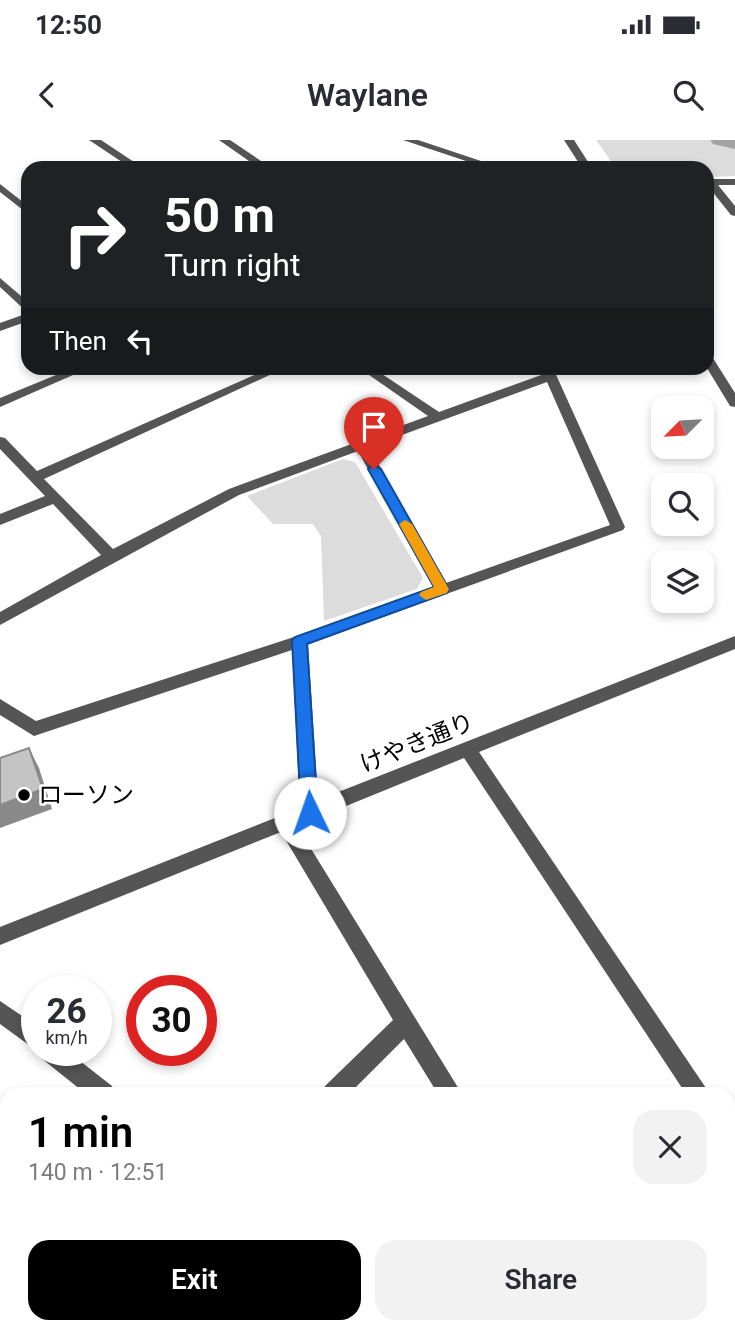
<!DOCTYPE html>
<meta charset="utf-8">
<style>
body{margin:0;font-family:Roboto,"Noto Sans JP",sans-serif;background:#f2f2f3;color:#2b2b33;height:100vh;display:flex;flex-direction:column;font-size:26px;white-space:nowrap}
*{box-sizing:border-box;margin:0}
p{font-size:23px;color:#7c7c81}
.icon{flex:none;width:38px;height:38px;fill:none;stroke:currentColor;stroke-width:2;stroke-linecap:round;stroke-linejoin:round}
.map{position:relative;flex:1;overflow:hidden}
.sheet{position:absolute;left:0px;top:947px;width:735px;height:247px;display:flex;flex-direction:column;background:#fff;border-radius:21px 21px 0 0;box-shadow:0 4px 10px #0003}
.sheet>*{flex:none}
.guide{position:absolute;left:21px;top:21px;width:693px;height:214px;border-radius:21px;box-shadow:0 4px 10px #0003;background:#202124;color:#fff;overflow:hidden}
.needle{width:46px;rotate:246deg}
.controls{position:absolute;left:651px;top:256px;display:grid;gap:14px}
.controls a{display:grid;place-items:center;width:63px;height:63px;border-radius:14px;background:#fff;box-shadow:0 4px 10px #0003;font-size:35px}
.speed{position:absolute;left:21px;top:835px;display:flex;gap:14px;font-size:35px;font-weight:700;text-align:center}
.speed>*{display:grid;place-content:center;width:91px;height:91px;border-radius:50%;background:#fff;box-shadow:0 4px 10px #0003;line-height:1}
.speed small{font-size:18px;font-weight:400}
.speed .limit{border:10px solid #d22;background:#fff;color:#111}
.pin{position:absolute;display:grid;place-items:center;width:60px;height:60px;color:#fff;margin:-72px -30px;border-radius:50% 50% 50% 0;rotate:-45deg;box-shadow:0 0 7px #0007}
.pin .icon{rotate:45deg}
.me{position:absolute;width:77px;margin:-38px;rotate:357deg;stroke-linejoin:round;filter:drop-shadow(0 0 5px #0008)}
.turn{display:flex;align-items:center;gap:24px;height:147px;padding:0 28px;font-size:32px}
.turn .icon{width:91px;height:91px;stroke-width:2.5}
.turn b{display:block;font-size:49px;line-height:60px}
.then{display:flex;align-items:center;height:66px;padding:0 28px;background:#0003;gap:14px;font-size:26px}
.round{display:grid;place-items:center;flex:none;width:74px;height:74px;border-radius:21px;background:#f2f2f3}
.overview{display:flex;align-items:center;justify-content:space-between;height:119px;padding:0 28px}
h1{font-size:42px;font-weight:600;line-height:52px;color:#000}
.cta{display:flex;gap:14px;margin-top:auto;padding:14px 28px}
.cta a{flex:1;height:80px;border-radius:21px;background:#000;color:#fff;font-size:28px;font-weight:600;line-height:80px;text-align:center}
.cta a+a{background:#f2f2f3;color:#2b2b33}
.status{display:flex;justify-content:space-between;align-items:center;height:49px;padding:0 35px;background:#fff;direction:ltr}
.status svg{height:19px;fill:currentColor}
header{display:flex;justify-content:space-between;align-items:center;height:91px;padding:0 28px;background:#fff;font-size:32px;font-weight:600}
.map>svg:first-child{display:block}
</style>
<div class="status"><b>12:50</b><svg viewBox="0 0 49 12"><path d="M0 12V9h3v3zM5 12V6h3v6zM10 12V3h3v9zM15 12V0h3v12zM26 1h20v11H26zM47 4h2v5h-2z"/></svg></div>
<header><svg class="icon" aria-label="back" viewBox="0 0 24 24"><path d="M15 5l-7 7 7 7"/></svg>Waylane<svg class="icon" aria-label="search" viewBox="0 0 24 24"><circle cx="10" cy="10" r="6"/><path d="M15 15l6 6"/></svg></header>
<div class="map">
<svg width="735" height="1192" viewBox="0 0 735 1192">
<rect width="100%" height="100%" fill="#fff"/>
<g fill="#dcdcdc">
<polygon points="596,0 735,0 735,36 707,37 707,28 616,28"/>
<polygon points="343,319 355,322 423,438 417,449 324,481 321,396 313,384 273,384 247,356"/>
</g>
<g fill="none" stroke-linecap="round" stroke-linejoin="round">
<polygon fill="#a3a3a3" fill-rule="evenodd" points="710,0 735,0 735,9 713,4"/>
<g fill="#555" fill-rule="evenodd">
<polygon points="89,0 101,0 143,28 131,28"/>
<polygon points="219,0 230,0 261,21 248,28 234,28 249,21"/>
<polygon points="403,0 418,0 502,28 487,28"/>
<polygon points="564,0 574,0 592,28 582,28"/>
<polygon points="707,39 735,39 735,45 718,45 735,66 735,76 731,75 707,45"/>
<polygon points="0,44 28,66 28,74 0,52"/>
<polygon points="0,138 28,162 28,173 0,147"/>
<polygon points="28,173 28,181 0,191 0,183"/>
<polygon points="707,214 711,215 735,253 735,267 730,266 707,228"/>
<polygon points="73,228 89,228 0,267 0,258"/>
<path d="M270,228H285L44,339L113,409L229,349L428,276L359,228H373L439,272L544,234L541,228H553L625,387L623,390L308,504L318,660L735,496V509L479,612L710,954H686L464,618L297,686L462,954H438L404,899L349,954H322L325,946L393,880L281,692L0,805V787L300,668L292,510L34,596L0,575V559L36,581L294,497L433,447L358,311L239,355L0,485V472L101,415L53,364L0,385V374L45,356L0,309V297L5,298L37,331ZM547,242L610,385L446,443L369,307Z"/>
<polygon points="0,861 37,886 37,910 66,910 112,946 115,954 86,954 41,918 38,910 37,911 0,884"/>
<polygon points="728,986 735,988 735,1019 728,1016"/>
<polygon points="728,1023 735,1026 735,1057 728,1054"/>
<polygon points="0,1128 7,1130 7,1159 0,1157"/>
<polygon points="38,1186 67,1186 70,1192 41,1192"/>
<polygon points="386,1186 417,1186 420,1192 389,1192"/>
</g>
</g>
<polygon fill="#a9a9a9" points="654,1186 728,1186 735,1192 662,1192"/>
<polygon fill="#898989" points="29,608 39,628 52,669 0,688 0,665"/>
<g fill="#c4c4c4" stroke="#898989" stroke-width="2">
<polygon points="29,608 43,649 0,665 0,618"/>
<polygon points="728,1129 735,1134 735,1192 684,1192 675,1186 728,1186"/>
</g>
<polygon fill="#1a73e8" stroke="#114b97" stroke-width="2" points="374,325 381,329 449,449 447,453 307,504 318,673 316,678 304,678 301,673 292,500 295,497 434,447 368,329"/>
<polygon fill="#f59e0b" points="405,380 412,384 449,449 447,453 426,460 419,455 421,452 434,447 399,384"/>
<circle fill="#000" stroke="#fff" stroke-width="2.5" cx="24" cy="655" r="7"/>
<g text-anchor="middle" dominant-baseline="central" stroke-width="5" stroke-linejoin="round" paint-order="stroke">
<g font-size="24" fill="#000" stroke="#fff">
<text transform="translate(417 603) rotate(-22)">けやき通り</text>
</g>
<g font-size="24" fill="#000" stroke="#fff" text-anchor="start">
<text x="38" y="655">ローソン</text>
</g>
</g>
</svg>
<div class="controls">
<a><svg class="needle" viewBox="-14 -14 28 28"><path d="M0-13l5 13h-10z" fill="#e53935"/><path d="M0 13l5-13h-10z" fill="#7c7c81"/></svg></a>
<a><svg class="icon" aria-label="search" viewBox="0 0 24 24"><circle cx="10" cy="10" r="6"/><path d="M15 15l6 6"/></svg></a>
<a><svg class="icon" aria-label="layers" viewBox="0 0 24 24"><path d="M12 4l9 5-9 5-9-5zM3 14l9 5 9-5"/></svg></a>
</div>
<div class="speed"><div>26<small>km/h</small></div><div class="limit">30</div></div>
<div class="pin" style="left:374px;top:329px;background:#d93025"><svg class="icon" aria-label="arrive" viewBox="0 0 24 24"><path d="M6 21V4h12l-3 4 3 4H6"/></svg></div>
<svg class="me" style="left:310px;top:673px" viewBox="-20 -20 40 40"><circle r="19" fill="#fff"/><path d="M0-13L10 11 0 6-10 11z" fill="#1a73e8"/></svg>
<div class="guide">
<div class="turn"><svg class="icon" aria-label="right" viewBox="0 0 24 24"><path d="M7 20v-9h11M14 6l5 5-5 5"/></svg><div><b>50 m</b>Turn right</div></div>
<div class="then">Then<svg class="icon" aria-label="left" viewBox="0 0 24 24"><path d="M17 20v-9H6M10 6l-5 5 5 5"/></svg></div>
</div>
<section class="sheet">
<div class="overview"><div><h1>1 min</h1><p>140 m · 12:51</p></div><a class="round"><svg class="icon" aria-label="close" viewBox="0 0 24 24"><path d="M6 6l12 12M18 6L6 18"/></svg></a></div>
<div class="cta"><a>Exit</a><a>Share</a></div>
</section>
</div>
